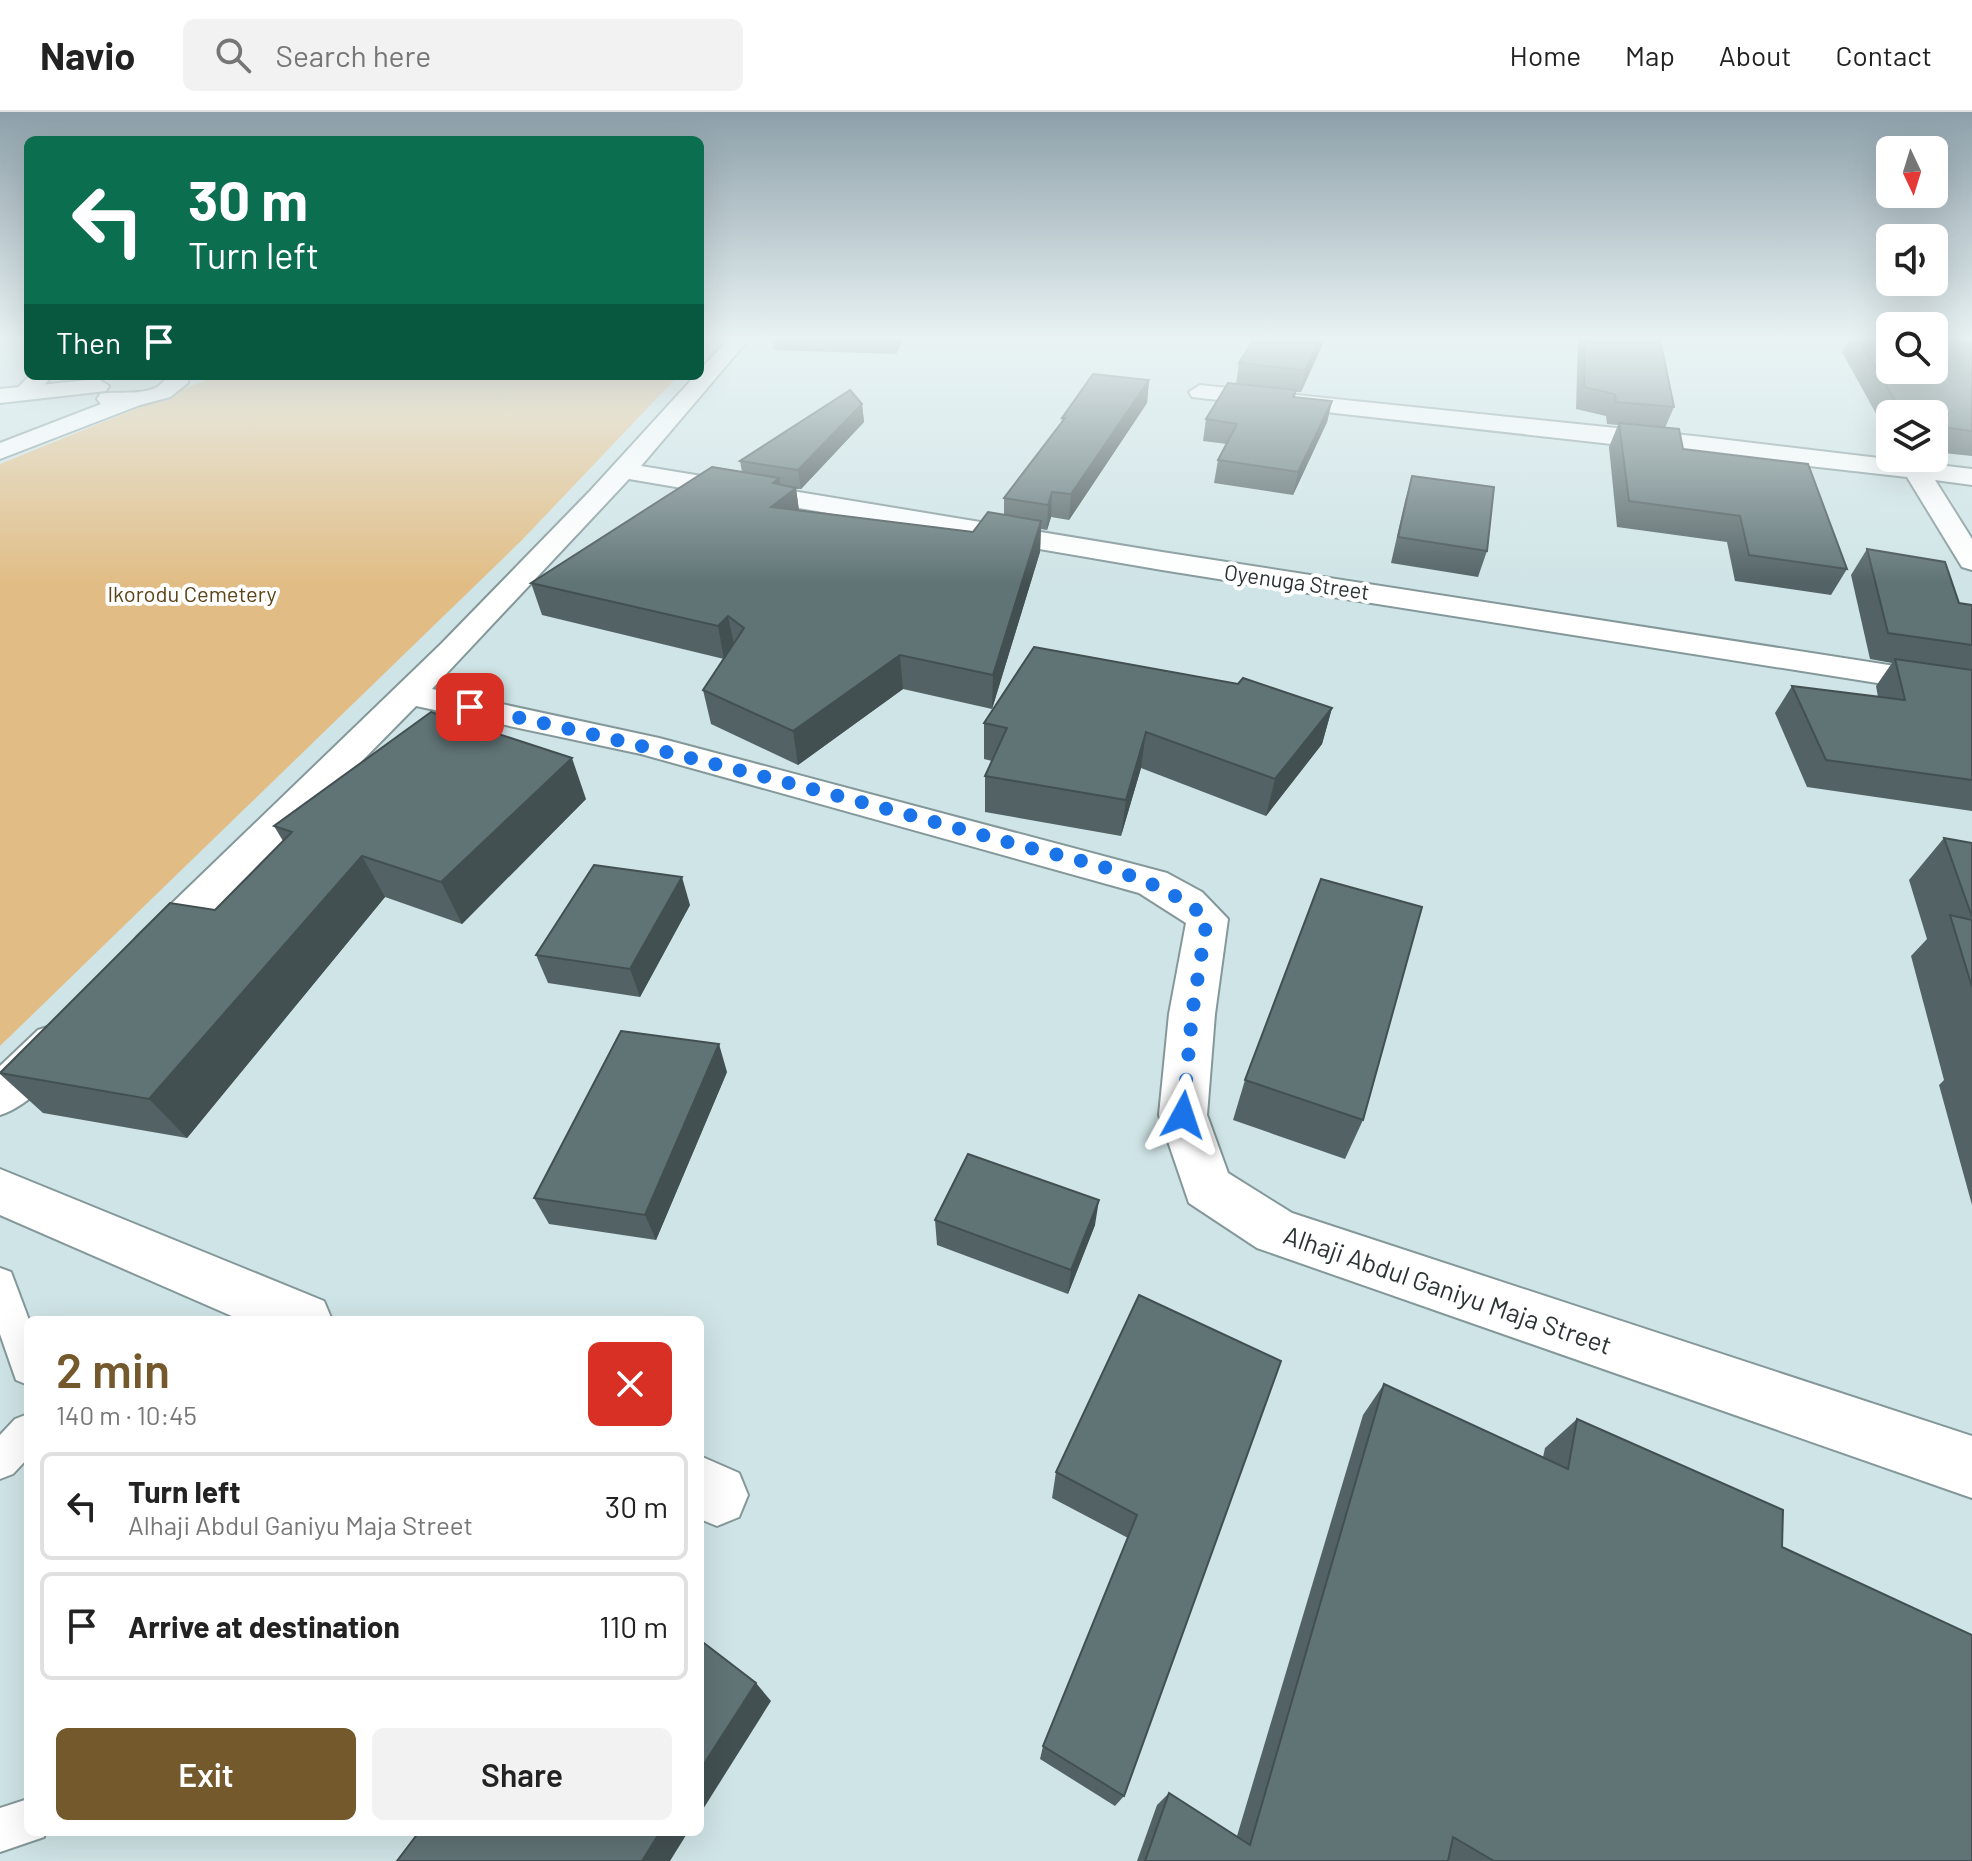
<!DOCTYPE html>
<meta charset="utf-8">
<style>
body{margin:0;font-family:Barlow,sans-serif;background:#f2f2f2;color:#222;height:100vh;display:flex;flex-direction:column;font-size:30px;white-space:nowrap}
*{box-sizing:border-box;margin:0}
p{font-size:26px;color:#767676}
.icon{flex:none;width:44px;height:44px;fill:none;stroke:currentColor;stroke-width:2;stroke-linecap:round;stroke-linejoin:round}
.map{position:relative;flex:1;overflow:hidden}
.sheet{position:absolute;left:24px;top:1204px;width:680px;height:520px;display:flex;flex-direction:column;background:#fff;border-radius:12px;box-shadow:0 8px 32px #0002}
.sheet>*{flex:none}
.hud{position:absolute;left:24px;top:24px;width:680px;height:244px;border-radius:12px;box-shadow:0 8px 32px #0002;background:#0b6e4f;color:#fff;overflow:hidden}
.needle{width:52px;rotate:176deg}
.buttons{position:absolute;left:1876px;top:24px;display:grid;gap:16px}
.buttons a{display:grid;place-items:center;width:72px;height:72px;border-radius:12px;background:#fff;box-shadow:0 8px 32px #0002;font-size:40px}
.pin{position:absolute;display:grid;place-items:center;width:68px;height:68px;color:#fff;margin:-34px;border-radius:16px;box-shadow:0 4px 12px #0006}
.me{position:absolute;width:88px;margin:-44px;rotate:5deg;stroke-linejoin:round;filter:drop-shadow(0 0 6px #0008)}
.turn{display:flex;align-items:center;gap:28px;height:168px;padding:0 32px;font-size:36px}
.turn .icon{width:104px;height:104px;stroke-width:2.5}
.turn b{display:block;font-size:56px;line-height:68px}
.then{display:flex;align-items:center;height:76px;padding:0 32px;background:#0003;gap:16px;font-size:30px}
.round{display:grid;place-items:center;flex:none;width:84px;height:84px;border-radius:12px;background:#f2f2f2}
.overview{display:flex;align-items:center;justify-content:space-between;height:136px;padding:0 32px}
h1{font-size:48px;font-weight:600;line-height:60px;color:#74592c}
.button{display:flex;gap:16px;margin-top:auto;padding:16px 32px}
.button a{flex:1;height:92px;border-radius:12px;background:#74592c;color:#fff;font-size:32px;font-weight:600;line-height:92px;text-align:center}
.button a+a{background:#f2f2f2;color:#222}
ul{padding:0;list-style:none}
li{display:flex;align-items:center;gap:24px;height:108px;margin:0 16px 12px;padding:0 16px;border:4px solid #e0e0e0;border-radius:12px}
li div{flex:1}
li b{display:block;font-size:30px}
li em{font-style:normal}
header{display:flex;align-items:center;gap:48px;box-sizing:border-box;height:112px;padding:0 40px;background:#fff;border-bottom:2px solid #e0e0e0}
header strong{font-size:38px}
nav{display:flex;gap:44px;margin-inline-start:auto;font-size:28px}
.search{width:560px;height:72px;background:#f2f2f2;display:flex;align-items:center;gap:20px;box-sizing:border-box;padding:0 28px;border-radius:12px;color:#767676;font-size:30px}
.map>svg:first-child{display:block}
</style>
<header>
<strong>Navio</strong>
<div class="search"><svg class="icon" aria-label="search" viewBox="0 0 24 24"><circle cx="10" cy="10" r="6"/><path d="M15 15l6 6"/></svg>Search here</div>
<nav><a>Home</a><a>Map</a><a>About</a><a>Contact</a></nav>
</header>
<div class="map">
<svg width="1972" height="1749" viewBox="0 0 1972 1749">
<rect width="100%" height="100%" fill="#cfe4e6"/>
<polygon fill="#e1bd85" points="216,264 678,264 522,428 0,934 0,352"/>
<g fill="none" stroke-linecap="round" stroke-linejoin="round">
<defs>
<g id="service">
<polygon points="0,1156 11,1160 29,1208 28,1273 16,1268 0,1222"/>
<polygon points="28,1302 28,1346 13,1362 0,1367 0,1323 15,1307"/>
<polygon points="28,1687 28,1720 45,1720 44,1725 0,1740 0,1696"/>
</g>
<g id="minor">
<polygon points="728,227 749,227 641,354 1162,440 1972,566 1972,586 1162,458 629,367 432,577 659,626 1167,761 1202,780 1228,807 1215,902 1207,1003 1228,1061 1292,1101 1972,1324 1972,1386 1257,1136 1189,1091 1159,1003 1169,902 1186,811 1139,781 641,642 416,594 167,847 152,851 137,847 131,836 137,825 441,532 589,380 695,264 700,264 700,258"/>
<polygon points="29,264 52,264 33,285 17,285 14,280"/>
<polygon points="1200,273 1703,325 1972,357 1972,373 1935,368 1972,427 1972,458 1962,455 1907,365 1192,285 1189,280"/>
<path d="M54,913L70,918L77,931C63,958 29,994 0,1003V954L38,918Z"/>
<polygon points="0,1057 324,1189 332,1208 241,1208 0,1103"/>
<polygon points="700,1344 739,1361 748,1383 739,1405 717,1414 700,1407"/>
</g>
<polygon id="primary" points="98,267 109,274 106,279 0,291 0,277"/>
<path id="trunk" d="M166,264H188V271L170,285L140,293L0,347V331L101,292L97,287L100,282C118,278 159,287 166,264Z"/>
</defs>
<use href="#service" stroke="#84989a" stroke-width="4"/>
<use href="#minor" stroke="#84989a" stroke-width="4"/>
<use href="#primary" stroke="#84989a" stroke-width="4"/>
<use href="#trunk" stroke="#84989a" stroke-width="4"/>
<use href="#service" fill="#fff" fill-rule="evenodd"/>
<use href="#minor" fill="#fff" fill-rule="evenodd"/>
<use href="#primary" fill="#fff" fill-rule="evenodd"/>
<use href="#trunk" fill="#fff" fill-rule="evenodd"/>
</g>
<g fill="#536365">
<polygon points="772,227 904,227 896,242 774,238"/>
<polygon points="1325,227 1301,280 1296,280 1295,285 1332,289 1327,310 1293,383 1214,371 1218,348 1227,332 1203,329 1206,307 1236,272 1239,251"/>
<polygon points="1578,227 1660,227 1674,295 1665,316 1683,337 1847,457 1831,483 1735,469 1727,430 1617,415 1609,335 1618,313 1607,312 1606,304 1576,297"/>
<polygon points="1849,227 1972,228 1972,344 1934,340 1934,302 1890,302 1890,327 1842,240"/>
<polygon points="1149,268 1147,291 1069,408 1051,405 1047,418 1041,417 1040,440 992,597 903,577 798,653 711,612 703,578 724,547 542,503 531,471 742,360 740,349 862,292 864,310 801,377 796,377 799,398 973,420 1004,403 1004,386 1061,312 1062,306"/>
<polygon points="1412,364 1487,439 1478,465 1391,451 1405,389"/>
<polygon points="1867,437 1959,491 1972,493 1972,699 1807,675 1775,601 1792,574 1878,585 1876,574 1892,551 1870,547 1851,463"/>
<polygon points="1332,596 1322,632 1266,704 1141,656 1121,724 985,700 985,664 992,649 984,647 984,611"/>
<polygon points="586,687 462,812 385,785 187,1026 43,1001 0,962 0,960 215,798 283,729 274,714"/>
<polygon points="1944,726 1972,731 1972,1093 1939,973 1944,968 1911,844 1927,827 1909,768"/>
<polygon points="690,793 640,885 548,871 536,843"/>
<polygon points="727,960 656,1128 549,1112 534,1086"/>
<polygon points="1245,968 1363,1008 1345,1047 1233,1008"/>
<polygon points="935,1108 1095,1113 1068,1182 937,1133"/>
<polygon points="1281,1249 1124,1684 1115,1694 1040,1647 1043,1634 1128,1426 1052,1386 1056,1360"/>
<polygon points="1384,1272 1543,1345 1545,1336 1577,1307 1782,1435 1972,1749 1137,1749 1157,1693 1169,1681 1237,1724 1363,1303"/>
</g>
<g fill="#435052">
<polygon points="895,227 904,227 896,242"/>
<polygon points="1320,227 1325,227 1301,280 1305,258"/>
<polygon points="1149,268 1147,291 1069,408 1071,382"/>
<polygon points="1332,289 1327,310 1293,383 1298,360"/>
<polygon points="862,292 864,310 801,377 798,358"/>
<polygon points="779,366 782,387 796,376 800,407 771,395 773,371"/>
<polygon points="1052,380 1051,405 1047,418 1048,393"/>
<polygon points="1041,409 1040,440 992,597 993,563"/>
<polygon points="728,504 735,537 724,547 718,514"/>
<polygon points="900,543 903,577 798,653 793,619"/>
<polygon points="1332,596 1322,632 1266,704 1275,667"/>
<polygon points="1146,620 1141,656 1121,724 1126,688"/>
<polygon points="572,646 586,687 462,812 441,770"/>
<polygon points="362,744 385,785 187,1026 149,987"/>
<polygon points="682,765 690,793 640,885 630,857"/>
<polygon points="719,932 727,960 656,1128 645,1103"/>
<polygon points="1099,1088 1095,1113 1068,1182 1071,1158"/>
<polygon points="756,1571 771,1589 700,1702 700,1658"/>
<polygon points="660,1720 688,1720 670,1749 642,1749"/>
</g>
<g fill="#607375" stroke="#435052" stroke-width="2">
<polygon points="1254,227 1320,227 1305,258 1239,251"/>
<polygon points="1585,227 1660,227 1674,295 1616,290 1615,282 1584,275"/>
<polygon points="1859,227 1890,227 1890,258 1934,258 1934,227 1972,228 1972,319 1934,314 1934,302 1903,302"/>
<polygon points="1093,262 1149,268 1071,382 1052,380 1048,393 1004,386 1065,306 1062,306"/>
<polygon points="1228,271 1296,278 1293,285 1332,289 1298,360 1218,348 1237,312 1206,307"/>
<polygon points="850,278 862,292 798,358 740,349"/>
<polygon points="1619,311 1679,317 1683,337 1808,352 1847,457 1749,443 1740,404 1629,389"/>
<polygon points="712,355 779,366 773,371 796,376 771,395 973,420 988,400 1041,409 993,563 900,543 793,619 703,578 744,516 728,504 718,514 531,471"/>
<polygon points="1412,364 1494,375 1487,439 1398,425"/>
<polygon points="1867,437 1945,450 1959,491 1972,493 1972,533 1888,521"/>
<polygon points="1034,535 1238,572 1243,566 1332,596 1275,667 1146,620 1126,688 985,664 1007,616 984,611"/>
<polygon points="1895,547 1972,558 1972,668 1826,648 1792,574 1905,588"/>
<polygon points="431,600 572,646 441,770 362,744 149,987 0,961 170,791 215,798 292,720 274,714"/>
<polygon points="1944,726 1972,731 1972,805"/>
<polygon points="594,753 682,765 630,857 536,843"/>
<polygon points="1321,767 1422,795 1363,1008 1245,968"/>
<polygon points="1950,803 1972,808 1972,875"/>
<polygon points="621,919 719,932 645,1103 534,1086"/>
<polygon points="968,1042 1099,1088 1071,1158 935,1108"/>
<polygon points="1139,1183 1281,1249 1124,1684 1043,1634 1137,1403 1056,1360"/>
<polygon points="1384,1272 1568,1357 1577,1307 1783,1398 1782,1435 1972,1523 1972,1749 1494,1749 1453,1725 1448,1749 1145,1749 1169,1681 1250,1733"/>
<polygon points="700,1528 756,1571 700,1658"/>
<polygon points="419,1720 660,1720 642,1749 397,1749"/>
</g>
<linearGradient id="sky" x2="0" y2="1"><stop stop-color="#8da0a9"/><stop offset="0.48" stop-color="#e9f3f4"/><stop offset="1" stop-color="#e9f3f4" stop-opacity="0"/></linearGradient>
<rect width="1972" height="472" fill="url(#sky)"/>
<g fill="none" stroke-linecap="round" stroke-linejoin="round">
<path stroke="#1a73e8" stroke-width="14" stroke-dasharray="0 25.2" d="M470,595C648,633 824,679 1000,728C1069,748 1153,758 1207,807L1192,902L1183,1003"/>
</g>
<g text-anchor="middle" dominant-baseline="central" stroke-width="8" stroke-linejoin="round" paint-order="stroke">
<g font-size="22" fill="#2b3334" stroke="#fff">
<text transform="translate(1297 469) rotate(8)">Oyenuga Street</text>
</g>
<g font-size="22" fill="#5d4418" stroke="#fff">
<text x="192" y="481">Ikorodu Cemetery</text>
</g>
<g font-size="26" fill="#2b3334" stroke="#fff">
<text transform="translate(1448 1177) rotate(19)">Alhaji Abdul Ganiyu Maja Street</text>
</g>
</g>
</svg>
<div class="buttons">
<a><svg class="needle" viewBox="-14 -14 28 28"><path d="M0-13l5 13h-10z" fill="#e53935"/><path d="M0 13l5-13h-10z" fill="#767676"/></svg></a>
<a><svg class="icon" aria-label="sound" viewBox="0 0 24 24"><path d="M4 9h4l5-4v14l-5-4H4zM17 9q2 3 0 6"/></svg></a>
<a><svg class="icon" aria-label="search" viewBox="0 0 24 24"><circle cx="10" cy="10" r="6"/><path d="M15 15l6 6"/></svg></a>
<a><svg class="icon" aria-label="layers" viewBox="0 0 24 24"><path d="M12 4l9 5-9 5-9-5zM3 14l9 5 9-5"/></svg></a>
</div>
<div class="pin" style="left:470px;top:595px;background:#d93025"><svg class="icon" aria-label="arrive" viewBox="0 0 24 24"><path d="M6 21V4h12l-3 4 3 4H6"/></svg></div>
<svg class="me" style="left:1183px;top:1003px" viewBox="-20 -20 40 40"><path d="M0-17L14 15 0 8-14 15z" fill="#1a73e8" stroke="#fff" stroke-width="4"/></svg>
<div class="hud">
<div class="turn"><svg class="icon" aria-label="left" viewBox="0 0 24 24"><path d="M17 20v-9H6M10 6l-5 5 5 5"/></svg><div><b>30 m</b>Turn left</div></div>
<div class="then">Then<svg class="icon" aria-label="arrive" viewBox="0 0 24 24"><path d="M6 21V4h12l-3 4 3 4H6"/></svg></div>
</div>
<section class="sheet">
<div class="overview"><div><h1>2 min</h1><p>140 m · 10:45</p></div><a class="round" style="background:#d93025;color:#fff"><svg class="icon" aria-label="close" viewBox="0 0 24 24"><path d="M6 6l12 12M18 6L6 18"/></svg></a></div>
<ul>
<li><svg class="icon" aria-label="left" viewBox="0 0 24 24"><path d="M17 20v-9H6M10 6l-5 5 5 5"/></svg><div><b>Turn left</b><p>Alhaji Abdul Ganiyu Maja Street</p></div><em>30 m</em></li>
<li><svg class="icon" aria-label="arrive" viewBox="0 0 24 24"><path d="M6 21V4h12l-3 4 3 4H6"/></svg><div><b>Arrive at destination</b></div><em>110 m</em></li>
</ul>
<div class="button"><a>Exit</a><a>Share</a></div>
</section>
</div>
